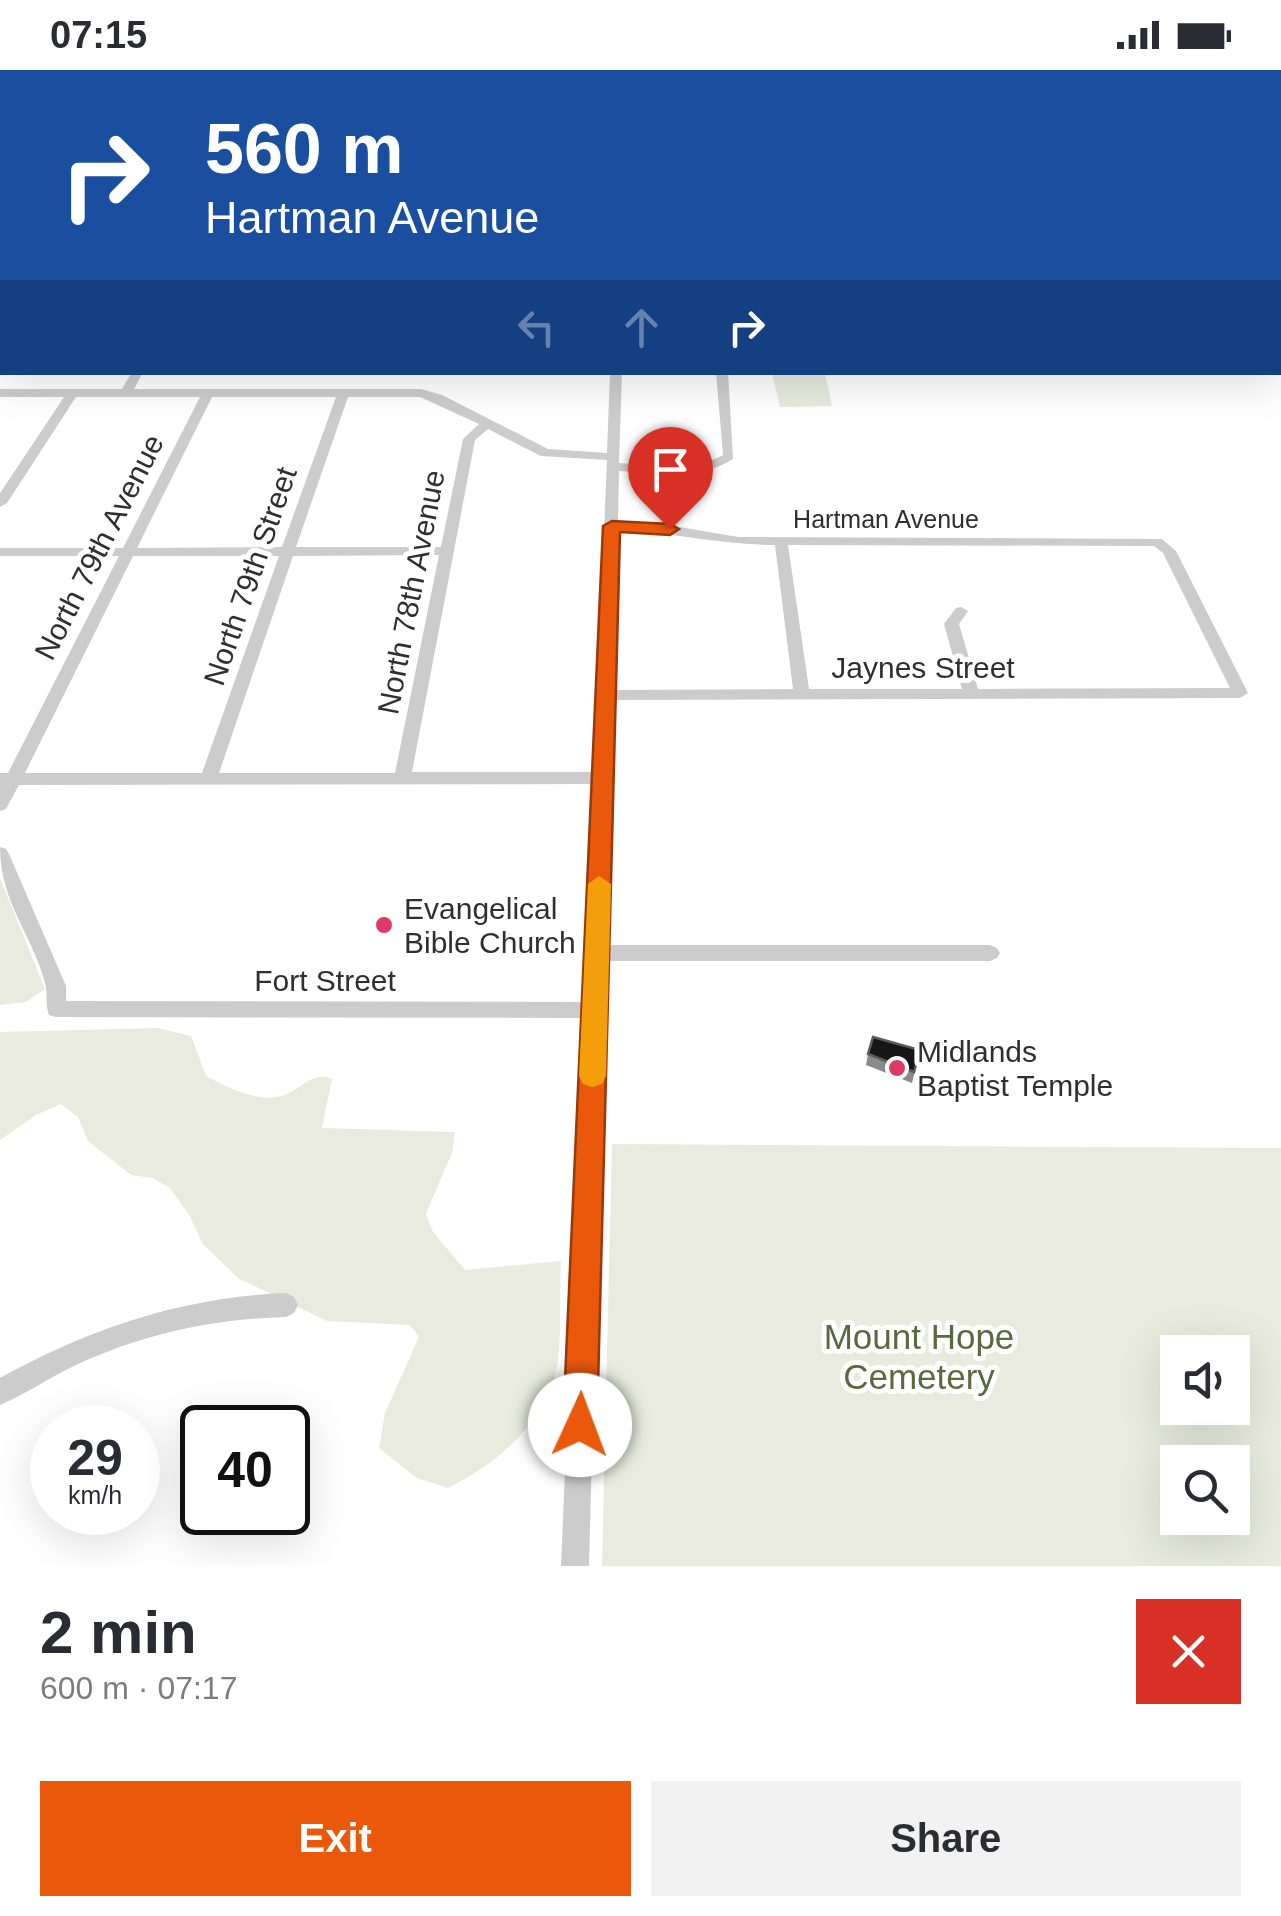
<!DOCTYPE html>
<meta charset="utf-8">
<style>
body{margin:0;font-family:Arial,sans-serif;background:#f2f2f3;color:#2b2b33;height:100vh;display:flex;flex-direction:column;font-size:38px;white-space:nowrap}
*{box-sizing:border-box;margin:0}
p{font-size:32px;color:#7c7c81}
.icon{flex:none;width:55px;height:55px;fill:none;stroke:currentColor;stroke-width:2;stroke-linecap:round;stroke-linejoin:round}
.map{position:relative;height:1496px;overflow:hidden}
.sheet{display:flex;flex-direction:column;background:#fff;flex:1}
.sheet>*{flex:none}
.hud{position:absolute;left:0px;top:0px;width:1282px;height:305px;box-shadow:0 10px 40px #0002;background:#1a4fa0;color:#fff;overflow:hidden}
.fabs{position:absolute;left:1160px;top:1265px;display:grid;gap:20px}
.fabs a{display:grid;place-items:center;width:90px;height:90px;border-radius:0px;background:#fff;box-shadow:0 10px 40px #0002;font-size:50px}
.speed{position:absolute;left:30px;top:1335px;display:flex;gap:20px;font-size:50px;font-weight:700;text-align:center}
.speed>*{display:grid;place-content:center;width:130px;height:130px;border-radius:50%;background:#fff;box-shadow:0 10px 40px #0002;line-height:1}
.speed small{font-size:25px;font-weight:400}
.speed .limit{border:5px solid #111;border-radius:15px;background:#fff;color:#111}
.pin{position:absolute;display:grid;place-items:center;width:85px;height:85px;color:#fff;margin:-102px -42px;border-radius:50% 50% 50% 0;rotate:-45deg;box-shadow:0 0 10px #0007}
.pin .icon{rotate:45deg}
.me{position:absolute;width:110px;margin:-55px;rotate:2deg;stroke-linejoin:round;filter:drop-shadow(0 0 8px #0008)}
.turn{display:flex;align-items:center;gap:35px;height:210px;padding:0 40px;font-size:45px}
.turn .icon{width:130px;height:130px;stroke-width:2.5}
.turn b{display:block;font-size:70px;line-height:85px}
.lanes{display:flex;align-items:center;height:95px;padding:0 40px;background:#0003;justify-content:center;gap:50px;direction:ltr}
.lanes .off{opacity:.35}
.round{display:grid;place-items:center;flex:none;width:105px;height:105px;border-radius:0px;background:#f2f2f3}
.overview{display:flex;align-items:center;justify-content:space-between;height:170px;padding:0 40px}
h1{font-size:60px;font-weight:700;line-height:75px}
.action{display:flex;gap:20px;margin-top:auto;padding:20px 40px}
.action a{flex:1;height:115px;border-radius:0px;background:#ea580c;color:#fff;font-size:40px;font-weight:700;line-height:115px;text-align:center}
.action a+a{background:#f2f2f3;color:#2b2b33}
.status{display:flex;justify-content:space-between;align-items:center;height:70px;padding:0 50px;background:#fff;direction:ltr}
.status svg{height:28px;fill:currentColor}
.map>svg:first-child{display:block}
</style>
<div class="status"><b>07:15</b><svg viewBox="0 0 49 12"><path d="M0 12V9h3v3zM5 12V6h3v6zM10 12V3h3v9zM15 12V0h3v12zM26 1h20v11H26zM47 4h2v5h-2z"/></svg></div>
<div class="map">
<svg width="1281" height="1496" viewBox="0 0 1281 1496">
<rect width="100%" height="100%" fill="#fff"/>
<g fill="#e8ebde" fill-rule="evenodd">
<polygon points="772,303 825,303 832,336 780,337"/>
<polygon points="0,808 45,919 26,932 0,935"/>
<path d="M158,958L191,966L206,1006C227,1017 258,1033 282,1026C300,1021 312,1000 332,1009L322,1058L455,1062L453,1080L426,1144L433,1162L465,1200L561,1191C559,1221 563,1283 554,1309C535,1361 496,1394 448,1418L417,1408L379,1378L385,1343L419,1267L410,1255L327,1251L238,1208L202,1173L190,1146L170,1118L153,1108L131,1105L88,1071L78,1047L61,1034L36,1045L0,1070V962Z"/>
<path d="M612,1074L1281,1078V1496H602ZM1232,1282V1338H1178V1282ZM1232,1392V1448H1178V1392Z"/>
</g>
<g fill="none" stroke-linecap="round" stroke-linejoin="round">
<g fill="#ccc" fill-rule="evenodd">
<polygon points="382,0 390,0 392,2 384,2"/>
<polygon points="468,0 476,0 477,2 470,2"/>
<polygon points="575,0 583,0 583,2 576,2"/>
<polygon points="623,0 631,0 631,2 624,2"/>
<polygon points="651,0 659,0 659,2 652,2"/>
<polygon points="729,0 737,0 737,2 730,2"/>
<polygon points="921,0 929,0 931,2 923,2"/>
<rect x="1280" y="46" width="1" height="5"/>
<rect x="1280" y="69" width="1" height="6"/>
<polygon points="0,84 2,85 2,89 0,90"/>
<rect x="1280" y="88" width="1" height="6"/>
<polygon points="1280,117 1281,118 1281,124 1280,123"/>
<rect x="1280" y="144" width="1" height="6"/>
<rect x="1280" y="215" width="1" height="8"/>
<path d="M132,302H143L134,319H421L442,325L548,379L607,383L610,302H622L619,393C653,395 692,403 723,385L716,302H728L733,389C699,411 658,403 619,401L618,452L662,454L738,467L1162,469L1176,481L1248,623L1240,628L613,630L606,875H990L997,878L1000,883L997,888L990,891H605L589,1496H561L584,948L56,947L49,945C45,934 48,924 45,913C32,864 0,832 0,777L6,779L9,784L66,916V931L584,932L593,714L19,715L6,739L0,741V703H8L119,486H0V478H123L200,327H76L7,433L0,437V423L64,327H0V319H122ZM212,327H336L282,477L137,478ZM348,327H420L479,354L463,369L441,477H296ZM488,359L541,386L607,390L594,702H412L475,370ZM617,460C670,462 722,475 775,475L793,619L613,620ZM788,475L1154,476L1163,483L1230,618L978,619L959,554L968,541L961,537L956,538L944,554L962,619H809ZM439,485L395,703H219L293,486ZM133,486H279L202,703H25Z"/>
<path d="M286,1223L294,1227L298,1235L294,1243L286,1247C212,1249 143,1264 76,1295C50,1307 26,1324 0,1335V1308C90,1258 183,1227 286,1223Z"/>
</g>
<g fill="#a7a7a7" fill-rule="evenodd">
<rect x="0" y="255" width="2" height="8"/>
<rect x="1280" y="259" width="1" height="8"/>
</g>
</g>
<g fill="#8a8a8a">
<polygon points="996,0 1092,0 1092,2 997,2"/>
<rect x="0" y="124" width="2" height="49"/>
<polygon points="920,980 912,1013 866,995 868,984"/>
</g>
<g fill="#161616" stroke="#5c5c5c" stroke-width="2.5">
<polygon points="1017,0 1092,0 1093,1 1085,2 1019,2"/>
<rect x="0" y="124" width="2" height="35"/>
<polygon points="873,967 920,980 914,1002 868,984"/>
</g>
<polygon fill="#ea580c" stroke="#983908" stroke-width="2.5" points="612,451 670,454 679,459 670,465 620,462 597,1355 592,1367 580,1372 568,1367 563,1355 603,456"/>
<polygon fill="#f59e0b" points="599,806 611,814 606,1006 602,1014 592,1017 583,1014 579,1006 588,814"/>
<g fill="#dc3b68" stroke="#fff" stroke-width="4">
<circle cx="384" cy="855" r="10"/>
<circle cx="897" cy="998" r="10"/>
</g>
<g text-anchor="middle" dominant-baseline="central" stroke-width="10" stroke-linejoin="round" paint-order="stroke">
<g font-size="25" fill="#2f2f2f" stroke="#fff">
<text x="886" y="449">Hartman Avenue</text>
</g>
<g font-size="30" fill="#2f2f2f" stroke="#fff">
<text transform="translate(99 477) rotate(-63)">North 79th Avenue</text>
<text transform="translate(250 506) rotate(-71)">North 79th Street</text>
<text transform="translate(411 522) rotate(-79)">North 78th Avenue</text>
<text x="923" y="597">Jaynes Street</text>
<text x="325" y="910">Fort Street</text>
</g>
<g font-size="30" fill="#2f2f2f" stroke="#fff" text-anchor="start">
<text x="404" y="838">Evangelical<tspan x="404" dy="34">Bible Church</tspan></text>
<text x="917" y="981">Midlands<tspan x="917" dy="34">Baptist Temple</tspan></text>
</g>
<g font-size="35" fill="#5b693e" stroke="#fff">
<text x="919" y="1266">Mount Hope<tspan x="919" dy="40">Cemetery</tspan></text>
</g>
</g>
</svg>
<div class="fabs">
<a><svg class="icon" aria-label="sound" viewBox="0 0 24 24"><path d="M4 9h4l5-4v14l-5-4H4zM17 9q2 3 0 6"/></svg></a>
<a><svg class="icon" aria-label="search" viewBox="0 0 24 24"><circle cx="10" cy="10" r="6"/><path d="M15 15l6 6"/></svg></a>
</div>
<div class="speed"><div>29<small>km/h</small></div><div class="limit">40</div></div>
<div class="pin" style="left:670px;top:459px;background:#d93025"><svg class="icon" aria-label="arrive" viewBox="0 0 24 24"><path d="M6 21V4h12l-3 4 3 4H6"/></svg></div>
<svg class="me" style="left:580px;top:1355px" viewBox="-20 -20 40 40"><circle r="19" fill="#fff"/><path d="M0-13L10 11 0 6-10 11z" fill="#ea580c"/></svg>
<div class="hud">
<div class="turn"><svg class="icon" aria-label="right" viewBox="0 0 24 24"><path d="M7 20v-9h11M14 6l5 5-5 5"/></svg><div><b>560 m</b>Hartman Avenue</div></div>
<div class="lanes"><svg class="icon off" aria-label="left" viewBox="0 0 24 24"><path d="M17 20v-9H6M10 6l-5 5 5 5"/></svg><svg class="icon off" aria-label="ahead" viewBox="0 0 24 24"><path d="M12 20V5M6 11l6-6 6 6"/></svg><svg class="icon" aria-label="right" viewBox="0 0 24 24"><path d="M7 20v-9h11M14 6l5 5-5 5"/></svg></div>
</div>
</div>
<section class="sheet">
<div class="overview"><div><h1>2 min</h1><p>600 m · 07:17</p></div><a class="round" style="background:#d93025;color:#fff"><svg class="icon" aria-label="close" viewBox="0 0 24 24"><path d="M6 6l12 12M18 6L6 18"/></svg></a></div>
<div class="action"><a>Exit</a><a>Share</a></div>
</section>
